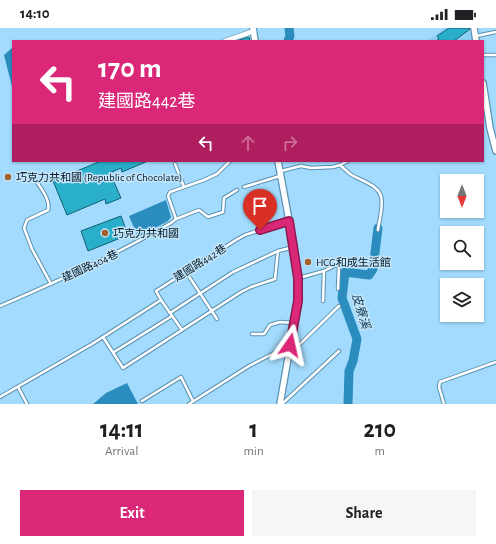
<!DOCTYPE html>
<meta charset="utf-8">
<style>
body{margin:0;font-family:"Alegreya Sans","Noto Sans TC",sans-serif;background:#f6f6f6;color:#202124;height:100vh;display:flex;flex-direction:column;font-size:15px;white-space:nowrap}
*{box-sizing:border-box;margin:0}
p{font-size:13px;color:#757577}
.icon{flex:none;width:22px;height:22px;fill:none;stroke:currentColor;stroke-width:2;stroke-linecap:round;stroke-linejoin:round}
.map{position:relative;height:376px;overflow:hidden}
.drawer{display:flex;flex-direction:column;background:#fff;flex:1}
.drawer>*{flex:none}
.banner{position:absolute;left:12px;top:12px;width:472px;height:122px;border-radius:0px;box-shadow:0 1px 3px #0004;background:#db2777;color:#fff;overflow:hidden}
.needle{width:26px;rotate:180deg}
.buttons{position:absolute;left:440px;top:146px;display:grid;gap:8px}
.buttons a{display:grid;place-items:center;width:44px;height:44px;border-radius:0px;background:#fff;box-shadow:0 1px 3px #0004;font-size:20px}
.pin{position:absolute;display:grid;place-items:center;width:34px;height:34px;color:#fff;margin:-41px -17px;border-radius:50% 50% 50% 0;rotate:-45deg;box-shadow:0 0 4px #0007}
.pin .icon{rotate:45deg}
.me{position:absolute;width:44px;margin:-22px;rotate:11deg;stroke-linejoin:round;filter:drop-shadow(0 0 3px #0008)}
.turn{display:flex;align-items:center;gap:14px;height:84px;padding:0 20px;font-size:18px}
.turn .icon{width:52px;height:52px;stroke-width:2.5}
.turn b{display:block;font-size:28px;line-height:34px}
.lanes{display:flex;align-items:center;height:38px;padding:0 20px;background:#0003;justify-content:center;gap:20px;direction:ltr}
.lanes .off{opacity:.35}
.eta{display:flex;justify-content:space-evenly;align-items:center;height:68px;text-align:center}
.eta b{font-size:24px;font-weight:700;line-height:28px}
.primary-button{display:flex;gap:8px;margin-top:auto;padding:8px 20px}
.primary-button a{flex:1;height:46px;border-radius:0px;background:#db2777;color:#fff;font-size:16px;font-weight:700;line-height:46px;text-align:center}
.primary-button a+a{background:#f6f6f6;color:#202124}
.status{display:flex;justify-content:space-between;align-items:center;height:28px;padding:0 20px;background:#fff;direction:ltr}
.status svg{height:11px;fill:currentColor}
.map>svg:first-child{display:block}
</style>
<div class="status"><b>14:10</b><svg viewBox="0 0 49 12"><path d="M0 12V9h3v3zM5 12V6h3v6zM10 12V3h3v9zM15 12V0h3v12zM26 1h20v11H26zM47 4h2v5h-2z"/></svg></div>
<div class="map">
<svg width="496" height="376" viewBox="0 0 496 376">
<rect width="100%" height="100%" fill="#a2dbfd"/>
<polygon fill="#8fcff6" points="444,0 471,0 474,13 427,13"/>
<g fill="#2b8dbe">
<polygon points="13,19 13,63 4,27"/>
<polygon points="166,172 171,189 168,193 138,209 129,188"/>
<polygon points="127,355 138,376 93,376 106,365"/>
</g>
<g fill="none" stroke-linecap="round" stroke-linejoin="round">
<g stroke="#2b8dbe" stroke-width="9">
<polyline points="288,13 290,8 289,0"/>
<polyline points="348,376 349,343 353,333 357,311 342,270 345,244 369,247 373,241 378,200"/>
</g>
</g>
<g fill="#29afca" stroke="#126172">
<polygon points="449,0 470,0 470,1 454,13 436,13 439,11 437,8"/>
<polygon points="249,9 250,13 236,13"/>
<polygon points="101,133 148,133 122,144 121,140 110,145 121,170 106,176 105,171 67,187 53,153"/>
<polygon points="121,188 128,207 88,223 81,203"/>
</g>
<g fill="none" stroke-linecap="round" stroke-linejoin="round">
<defs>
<g id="service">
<polyline points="476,8 496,4"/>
<polyline points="483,27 496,27"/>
<polyline points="175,136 184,159"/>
<path d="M340,137C343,140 347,143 350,146C359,152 377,156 381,168C384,178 379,192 378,202"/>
<polyline points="281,143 301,138 311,140 333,139 340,137 348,133"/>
<path d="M33,147C38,158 51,170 48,182L27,192L24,200L32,221L51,256"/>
<polyline points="244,159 280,148"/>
<polyline points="176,191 199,182 208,189 223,184 224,170 237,162"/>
<polyline points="186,244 217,291"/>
<polyline points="299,250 324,243 336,237 339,238 338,261"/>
<polyline points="323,273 324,243"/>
<path d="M0,278C59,253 115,227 171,195L176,191L168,168L170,164L204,152L217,146L230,133"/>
<polyline points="170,285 233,244 278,223 294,219"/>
<polyline points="182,302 161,272 156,263 236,212 245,207 288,193"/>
<polyline points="252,306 264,306 270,297 280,294 294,295"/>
<polyline points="103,309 123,340 241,264 251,259 275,251 278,223"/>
<polyline points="114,324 172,288"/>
<polyline points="18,359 27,376"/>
<polyline points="0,369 92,316 161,272"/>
<polyline points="142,373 181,349 193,373"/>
<polyline points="189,376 249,338 290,317 299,317 339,278"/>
<polyline points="282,376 339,323"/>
<polyline points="444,376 439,359 440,354 496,334"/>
</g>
<polyline id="minor" points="225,13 254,3"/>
<g id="tertiary">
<polyline points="253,0 255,13"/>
<polyline points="474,0 476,13"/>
<polyline points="483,55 490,100 496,123"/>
<polyline points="278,133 293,214 298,250 298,273 280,376"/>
</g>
</defs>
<use href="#service" stroke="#5b91b1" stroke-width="4.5"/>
<use href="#minor" stroke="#5b91b1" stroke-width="6"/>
<use href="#tertiary" stroke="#5b91b1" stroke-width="8"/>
<use href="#service" stroke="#fff" stroke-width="2.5"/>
<use href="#minor" stroke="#fff" stroke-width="4.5"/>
<use href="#tertiary" stroke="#fff" stroke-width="5.5"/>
</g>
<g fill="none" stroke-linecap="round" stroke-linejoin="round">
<defs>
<polyline id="route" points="260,202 289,193 298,250 298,273 290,317"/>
</defs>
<use href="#route" stroke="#8e194d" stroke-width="10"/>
<use href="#route" stroke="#db2777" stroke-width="7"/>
</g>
<g fill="#a3602d" stroke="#c4e5fa" stroke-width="1.5">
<circle cx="8" cy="149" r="4"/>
<circle cx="105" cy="205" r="4"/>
<circle cx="308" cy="234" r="4"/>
</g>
<g text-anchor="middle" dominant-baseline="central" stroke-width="3" stroke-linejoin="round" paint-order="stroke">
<g font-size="11" fill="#041a26" stroke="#c4e5fa" text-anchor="start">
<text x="16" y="149">巧克力共和國 (Republic of Chocolate)</text>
<text x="113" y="205">巧克力共和國</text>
<text x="316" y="234">HCG和成生活館</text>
</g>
<g font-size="11" fill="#041a26" stroke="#c4e5fa">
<text transform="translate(200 235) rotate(-32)">建國路442巷</text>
<text transform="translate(90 238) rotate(-25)">建國路404巷</text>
</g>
<g font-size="12" font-style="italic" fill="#1a4257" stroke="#c4e5fa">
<text transform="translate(361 283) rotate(73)">皮寮溪</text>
</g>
</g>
</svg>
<div class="buttons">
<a><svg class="needle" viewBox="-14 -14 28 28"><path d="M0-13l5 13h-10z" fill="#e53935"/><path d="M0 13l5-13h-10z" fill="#757577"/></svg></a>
<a><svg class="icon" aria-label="search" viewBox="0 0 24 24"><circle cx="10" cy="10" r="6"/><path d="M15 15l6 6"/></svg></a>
<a><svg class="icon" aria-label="layers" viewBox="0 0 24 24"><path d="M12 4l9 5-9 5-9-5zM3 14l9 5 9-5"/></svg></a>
</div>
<div class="pin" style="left:260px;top:202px;background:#d93025"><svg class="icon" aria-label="arrive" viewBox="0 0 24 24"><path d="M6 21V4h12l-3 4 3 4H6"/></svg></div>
<svg class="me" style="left:290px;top:317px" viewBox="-20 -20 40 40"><path d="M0-17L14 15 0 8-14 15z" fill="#db2777" stroke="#fff" stroke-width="4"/></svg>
<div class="banner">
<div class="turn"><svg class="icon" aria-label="left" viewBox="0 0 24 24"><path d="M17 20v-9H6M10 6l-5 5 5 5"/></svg><div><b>170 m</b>建國路442巷</div></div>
<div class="lanes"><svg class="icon" aria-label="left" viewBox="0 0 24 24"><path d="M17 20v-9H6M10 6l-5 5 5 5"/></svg><svg class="icon off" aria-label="ahead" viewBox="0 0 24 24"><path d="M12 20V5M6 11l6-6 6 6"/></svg><svg class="icon off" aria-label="right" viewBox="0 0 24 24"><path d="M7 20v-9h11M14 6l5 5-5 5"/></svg></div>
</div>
</div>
<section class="drawer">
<div class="eta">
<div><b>14:11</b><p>Arrival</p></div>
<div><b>1</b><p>min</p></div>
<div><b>210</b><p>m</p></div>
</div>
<div class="primary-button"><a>Exit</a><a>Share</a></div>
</section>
